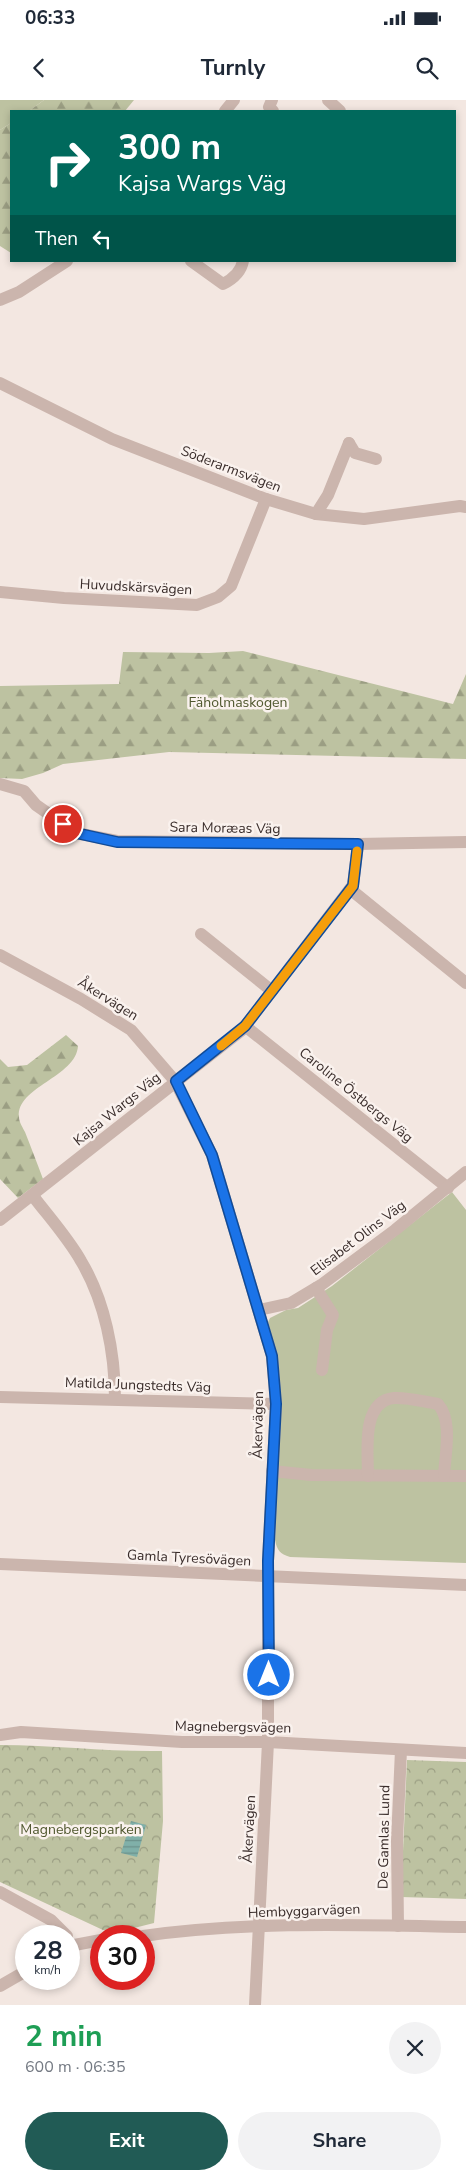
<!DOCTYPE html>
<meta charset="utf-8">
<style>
body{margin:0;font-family:"Nunito Sans",sans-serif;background:#f2f2f3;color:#1f2937;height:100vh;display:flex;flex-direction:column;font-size:19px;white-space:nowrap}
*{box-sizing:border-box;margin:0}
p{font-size:16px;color:#747a83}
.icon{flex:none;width:28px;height:28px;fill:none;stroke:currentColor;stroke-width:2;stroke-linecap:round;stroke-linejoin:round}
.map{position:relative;height:1905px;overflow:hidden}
.panel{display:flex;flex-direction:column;background:#fff;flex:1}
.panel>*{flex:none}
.banner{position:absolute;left:10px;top:10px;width:446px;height:152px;border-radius:0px;box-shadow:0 2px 8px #0003;background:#00695c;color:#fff;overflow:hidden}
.speed{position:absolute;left:15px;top:1825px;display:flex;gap:10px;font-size:25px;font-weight:700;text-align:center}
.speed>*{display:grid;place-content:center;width:65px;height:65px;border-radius:50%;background:#fff;box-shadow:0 2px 8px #0003;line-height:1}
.speed small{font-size:12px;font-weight:400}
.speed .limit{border:8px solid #d22;background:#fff;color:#111}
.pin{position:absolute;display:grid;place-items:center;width:42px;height:42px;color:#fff;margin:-21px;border:2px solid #fff;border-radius:50%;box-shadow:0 1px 5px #0007}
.me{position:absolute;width:55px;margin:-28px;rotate:0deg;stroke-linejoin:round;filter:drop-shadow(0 0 4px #0008)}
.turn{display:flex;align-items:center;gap:18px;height:105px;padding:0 25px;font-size:22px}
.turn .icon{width:65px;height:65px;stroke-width:2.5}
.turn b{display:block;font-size:35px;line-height:42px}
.then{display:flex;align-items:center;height:48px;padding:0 25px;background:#0003;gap:10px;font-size:19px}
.round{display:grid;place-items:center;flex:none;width:52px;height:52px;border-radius:26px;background:#f2f2f3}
.headline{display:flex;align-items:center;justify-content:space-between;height:85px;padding:0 25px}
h1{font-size:30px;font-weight:700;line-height:38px;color:#1e9e55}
.primary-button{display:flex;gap:10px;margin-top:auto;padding:10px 25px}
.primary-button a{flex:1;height:58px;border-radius:30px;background:#215b55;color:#fff;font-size:20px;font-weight:700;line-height:58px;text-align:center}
.primary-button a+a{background:#f2f2f3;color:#1f2937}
.status{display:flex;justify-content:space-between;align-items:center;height:35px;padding:0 25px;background:#fff;direction:ltr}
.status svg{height:14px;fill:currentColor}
header{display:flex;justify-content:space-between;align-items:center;height:65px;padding:0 25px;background:#fff;font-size:22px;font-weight:700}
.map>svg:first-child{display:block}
</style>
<div class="status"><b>06:33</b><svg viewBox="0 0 49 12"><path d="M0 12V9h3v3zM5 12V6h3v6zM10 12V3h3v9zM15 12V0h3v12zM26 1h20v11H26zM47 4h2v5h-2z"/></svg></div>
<header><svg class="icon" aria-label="back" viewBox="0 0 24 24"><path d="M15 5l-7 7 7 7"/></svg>Turnly<svg class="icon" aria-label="search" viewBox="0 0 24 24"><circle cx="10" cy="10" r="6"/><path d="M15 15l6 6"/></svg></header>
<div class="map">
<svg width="466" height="1905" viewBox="0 0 466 1905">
<defs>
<pattern id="forest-firs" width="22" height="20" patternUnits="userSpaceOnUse" patternTransform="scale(1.25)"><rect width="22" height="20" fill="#bdc2a1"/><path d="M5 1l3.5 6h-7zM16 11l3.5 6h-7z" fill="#9b9e83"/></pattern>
<pattern id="park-crowns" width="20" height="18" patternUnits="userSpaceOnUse" patternTransform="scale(1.25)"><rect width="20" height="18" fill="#bdc2a1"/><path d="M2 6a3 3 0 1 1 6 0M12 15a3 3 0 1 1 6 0" fill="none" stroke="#9b9e83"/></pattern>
<pattern id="water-rules" width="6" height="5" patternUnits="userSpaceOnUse" patternTransform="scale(1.25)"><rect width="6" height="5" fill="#80b0a9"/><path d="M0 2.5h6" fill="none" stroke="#6a908a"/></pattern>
</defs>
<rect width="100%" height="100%" fill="#f3e7e1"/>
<g fill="#bdc2a1">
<polygon points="0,0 44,0 29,11 11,11 11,23 0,30"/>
<path d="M452,1092L466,1110V1463L290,1457C280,1454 277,1450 275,1440L280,1280L278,1262L268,1222L270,1218L286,1210L298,1208L332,1186Z"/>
</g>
<g fill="url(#forest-firs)">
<polygon points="44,0 134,0 125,11 29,11"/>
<polygon points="11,23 11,153 0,146 0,30"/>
<polygon points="243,551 453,604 466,574 466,659 169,652 63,664 43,673 22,679 0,678 0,586 119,584 123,552 209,553"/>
<path d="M66,935L78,946C76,977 16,987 19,1017C19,1022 23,1028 25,1032C31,1047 37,1063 43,1079L18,1098L0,1079V959L8,967L27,965Z"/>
</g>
<g fill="url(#park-crowns)">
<path d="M0,1645C54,1645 108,1652 162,1651L163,1721L154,1823L134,1828L103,1830L0,1782Z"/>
<polygon points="407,1660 466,1662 466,1799 401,1797"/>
</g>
<polygon fill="url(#water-rules)" points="131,1721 146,1725 137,1757 121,1753"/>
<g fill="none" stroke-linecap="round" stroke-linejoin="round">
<g stroke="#cbb5ad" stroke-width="12">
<polyline points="272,0 269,7 273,11"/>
<polyline points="328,0 340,11"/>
<polyline points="225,11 234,0"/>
<path d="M191,161L223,184C233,179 241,172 243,161"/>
<polyline points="0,200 19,192 67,161"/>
<polyline points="0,283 112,339 266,399 316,414 364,419 460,406 466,407"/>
<polyline points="349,343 355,353 376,359"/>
<polyline points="316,414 328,395 349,343"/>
<polyline points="0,492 64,498 197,505 218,497 231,486 266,399"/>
<polyline points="0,684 24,691 36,705 76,733 117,741 358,744 466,742"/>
<polyline points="350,789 466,883"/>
<polyline points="201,834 272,891"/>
<polyline points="0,855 81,899 131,930 175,981 212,1055 272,1256 276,1304 268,1461 268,1642 255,1905"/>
<polyline points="245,926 448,1088"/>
<path d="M33,1096C49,1117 68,1138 81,1161C105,1201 115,1253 115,1299"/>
<polyline points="0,1120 242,930 353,785 358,744"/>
<polyline points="316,1188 333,1215 327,1230 322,1270"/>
<polyline points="259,1210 291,1203 321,1185 395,1130 466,1072"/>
<polyline points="0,1297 276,1304"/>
<polyline points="272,1371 311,1375 466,1376"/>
<path d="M368,1376C368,1352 361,1301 394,1298C408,1297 424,1302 438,1304C453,1321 445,1354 444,1376"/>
<polyline points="0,1464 466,1485"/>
<polyline points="0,1635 21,1632 182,1642 268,1642 466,1653"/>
<polyline points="0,1792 51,1820 67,1836"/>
<polyline points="398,1826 397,1741 401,1650"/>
<path d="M143,1836C249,1821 359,1825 466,1827"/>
<polyline points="69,1846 101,1840"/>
<polyline points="0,1886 26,1871"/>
</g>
</g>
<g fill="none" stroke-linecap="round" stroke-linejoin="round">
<defs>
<polyline id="route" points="63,724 76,733 117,742 358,744 353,786 245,926 176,981 212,1055 272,1256 276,1304 268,1461 269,1575"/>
</defs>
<use href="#route" stroke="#114b97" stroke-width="12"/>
<use href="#route" stroke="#1a73e8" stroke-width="9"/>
<polyline stroke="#f59e0b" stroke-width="9" points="221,946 245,926 353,786 357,751"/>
</g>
<g text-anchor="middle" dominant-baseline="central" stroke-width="5" stroke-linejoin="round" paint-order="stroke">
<g font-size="14" fill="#3a2d2b" stroke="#faf2ee">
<text transform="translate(231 369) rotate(21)">Söderarmsvägen</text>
<text transform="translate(136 487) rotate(3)">Huvudskärsvägen</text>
<text transform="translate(225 728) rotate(1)">Sara Moræas Väg</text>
<text transform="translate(108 899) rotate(32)">Åkervägen</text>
<text transform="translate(356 995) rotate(39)">Caroline Östbergs Väg</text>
<text transform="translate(117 1009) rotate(-39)">Kajsa Wargs Väg</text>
<text transform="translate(358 1138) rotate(-37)">Elisabet Olins Väg</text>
<text transform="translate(138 1285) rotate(2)">Matilda Jungstedts Väg</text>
<text transform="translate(258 1325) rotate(-89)">Åkervägen</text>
<text transform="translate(189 1458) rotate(3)">Gamla Tyresövägen</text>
<text transform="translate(233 1627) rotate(1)">Magnebergsvägen</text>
<text transform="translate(249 1729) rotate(-87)">Åkervägen</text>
<text transform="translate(384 1737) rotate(-89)">De Gamlas Lund</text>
<text transform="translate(304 1811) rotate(-2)">Hembyggarvägen</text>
</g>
<g font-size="14" fill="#50582f" stroke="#faf2ee">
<text x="238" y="602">Fäholmaskogen</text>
<text x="81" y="1729">Magnebergsparken</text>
</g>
</g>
</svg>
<div class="speed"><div>28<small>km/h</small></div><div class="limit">30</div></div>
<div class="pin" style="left:63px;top:724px;background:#d93025"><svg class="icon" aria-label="arrive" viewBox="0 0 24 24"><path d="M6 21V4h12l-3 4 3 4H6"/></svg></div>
<svg class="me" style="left:269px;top:1575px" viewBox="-20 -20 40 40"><circle r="17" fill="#1a73e8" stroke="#fff" stroke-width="3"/><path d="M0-11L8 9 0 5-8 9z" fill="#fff"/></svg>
<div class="banner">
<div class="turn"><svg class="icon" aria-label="right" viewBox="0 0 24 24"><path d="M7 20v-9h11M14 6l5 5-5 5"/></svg><div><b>300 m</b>Kajsa Wargs Väg</div></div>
<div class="then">Then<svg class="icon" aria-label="left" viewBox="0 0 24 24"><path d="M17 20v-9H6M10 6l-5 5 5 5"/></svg></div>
</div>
</div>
<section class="panel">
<div class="headline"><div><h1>2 min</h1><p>600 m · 06:35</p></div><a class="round"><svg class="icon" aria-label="close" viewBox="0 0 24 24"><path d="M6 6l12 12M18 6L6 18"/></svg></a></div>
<div class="primary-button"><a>Exit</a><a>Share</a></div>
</section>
